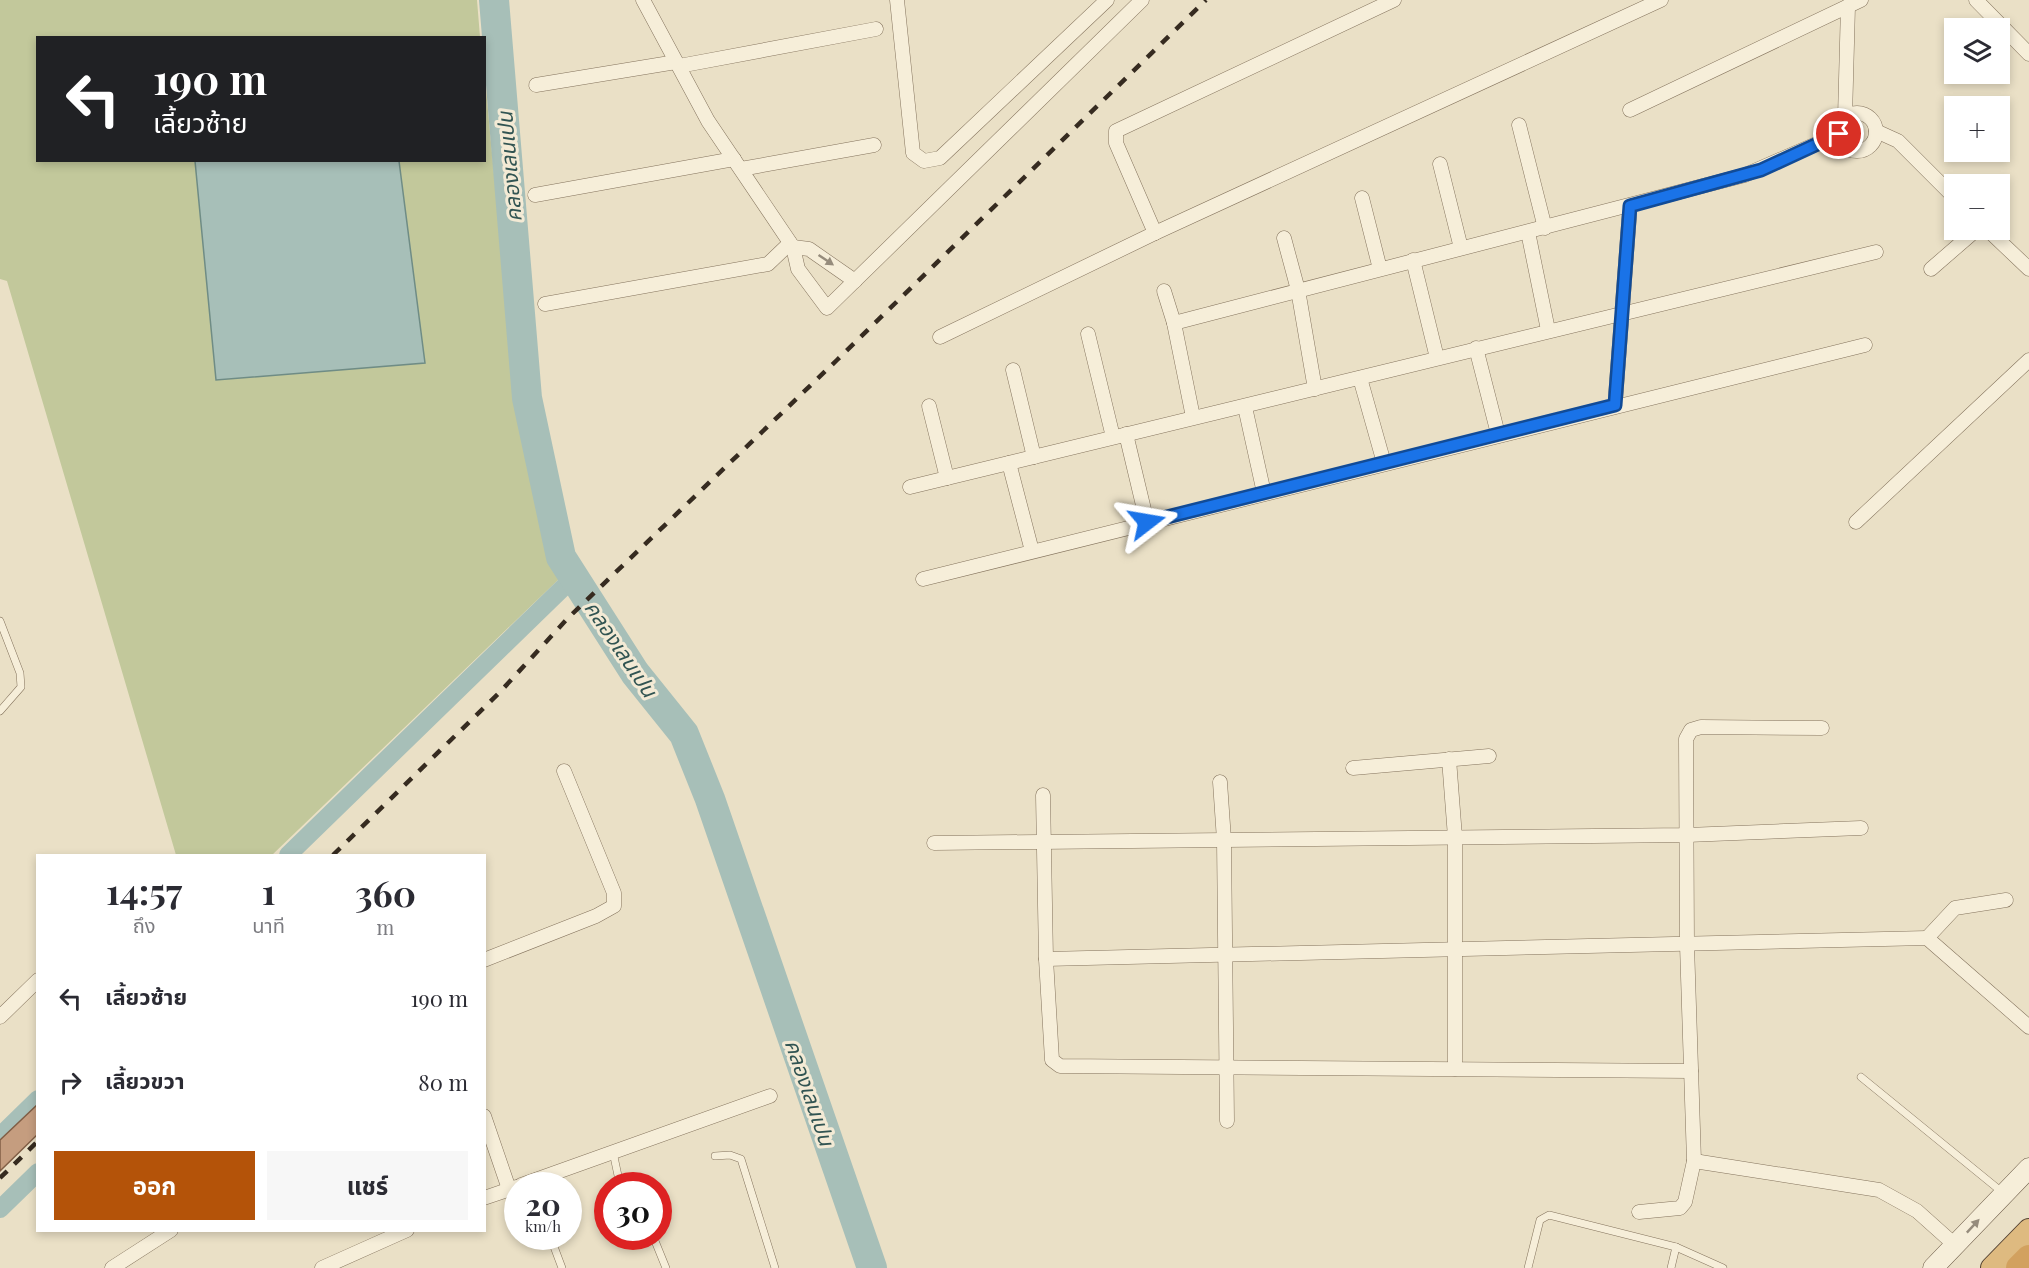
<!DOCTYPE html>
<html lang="th">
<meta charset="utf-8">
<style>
body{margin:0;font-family:"Playfair Display","Noto Sans Thai",serif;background:#f7f7f7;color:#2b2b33;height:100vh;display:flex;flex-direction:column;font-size:22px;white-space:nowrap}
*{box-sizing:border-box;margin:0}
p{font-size:20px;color:#7c7c81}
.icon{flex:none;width:33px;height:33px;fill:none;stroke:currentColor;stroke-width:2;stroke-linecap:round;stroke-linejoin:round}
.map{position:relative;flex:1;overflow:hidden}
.panel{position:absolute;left:36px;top:854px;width:450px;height:378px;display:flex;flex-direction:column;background:#fff;border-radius:0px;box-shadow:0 3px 9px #0003}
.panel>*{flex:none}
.banner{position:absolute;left:36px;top:36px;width:450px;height:126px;border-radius:0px;box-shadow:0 3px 9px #0003;background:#202124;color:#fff;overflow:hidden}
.buttons{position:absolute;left:1944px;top:18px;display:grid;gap:12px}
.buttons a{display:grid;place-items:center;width:66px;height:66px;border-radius:0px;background:#fff;box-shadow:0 3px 9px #0003;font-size:30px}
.speed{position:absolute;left:504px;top:1172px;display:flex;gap:12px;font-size:30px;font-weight:700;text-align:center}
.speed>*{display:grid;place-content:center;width:78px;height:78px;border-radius:50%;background:#fff;box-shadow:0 3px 9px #0003;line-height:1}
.speed small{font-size:15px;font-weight:400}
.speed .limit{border:9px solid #d22;background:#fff;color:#111}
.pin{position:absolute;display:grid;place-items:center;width:51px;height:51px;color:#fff;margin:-26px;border:3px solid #fff;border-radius:50%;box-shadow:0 2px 6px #0007}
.me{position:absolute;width:66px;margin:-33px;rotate:76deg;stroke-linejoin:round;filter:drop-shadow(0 0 4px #0008)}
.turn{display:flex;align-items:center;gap:21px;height:126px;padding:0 18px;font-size:27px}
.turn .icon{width:78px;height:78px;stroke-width:2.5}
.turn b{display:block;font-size:42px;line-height:51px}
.eta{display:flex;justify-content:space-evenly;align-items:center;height:102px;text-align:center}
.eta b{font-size:36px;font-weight:700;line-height:42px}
.primary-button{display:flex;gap:12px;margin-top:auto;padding:12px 18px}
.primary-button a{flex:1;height:69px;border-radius:0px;background:#b45309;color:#fff;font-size:24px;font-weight:700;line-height:69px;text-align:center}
.primary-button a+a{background:#f7f7f7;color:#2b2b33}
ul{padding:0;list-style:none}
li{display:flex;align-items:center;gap:18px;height:84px;padding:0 18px}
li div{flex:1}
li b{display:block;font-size:22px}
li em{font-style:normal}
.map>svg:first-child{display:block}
</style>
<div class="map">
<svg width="2029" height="1268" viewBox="0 0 2029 1268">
<rect width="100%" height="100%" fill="#eae0c6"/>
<polygon fill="#c2c89b" points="0,0 477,0 480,37 38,38 38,160 195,161 216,380 425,363 399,161 484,160 485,80 509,330 527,458 559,579 272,855 176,855 7,281 0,279"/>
<polygon fill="#a7bfb8" stroke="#6f8c85" stroke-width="1.5" points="195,161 399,161 425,363 216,380"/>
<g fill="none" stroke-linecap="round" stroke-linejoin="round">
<g stroke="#a7bfb8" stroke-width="18">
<polyline points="288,855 574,577"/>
<polyline points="0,1136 38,1099"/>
<polyline points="0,1209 38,1172"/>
</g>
<polyline stroke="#a7bfb8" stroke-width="30" points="494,0 527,398 561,557 635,673 684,734 710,799 872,1268"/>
</g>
<polygon fill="#c59d7f" stroke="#815e45" stroke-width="1.5" points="38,1104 38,1134 0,1171 0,1140"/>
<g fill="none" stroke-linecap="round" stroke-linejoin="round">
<defs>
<g id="service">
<polyline points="0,621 20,673 21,687 0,711"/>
<polyline points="1861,1077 2002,1192"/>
<polyline points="613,1152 620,1185"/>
<polyline points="715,1156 730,1155 741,1159 775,1268"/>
<polyline points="550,1236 562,1268"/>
<polyline points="653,1236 666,1268"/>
<polyline points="1528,1268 1540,1220 1549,1215 1676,1247 1723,1268"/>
<polyline points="1671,1268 1676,1247"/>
</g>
<g id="minor">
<polyline points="643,0 708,121 793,247 798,269 827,308 1142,0"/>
<polyline points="897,0 913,153 924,161 940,158 1107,0"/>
<polyline points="1976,0 2029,54"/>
<polyline points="679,66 876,29"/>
<polyline points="536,85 676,62"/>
<polyline points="1630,110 1861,0"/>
<circle cx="1857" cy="132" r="19"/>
<polyline points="1845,117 1848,6"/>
<polyline points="1519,125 1545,228"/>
<polyline points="1876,131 1898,141 1954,197"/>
<polyline points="1440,164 1461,248"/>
<polyline points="741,169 874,145"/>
<polyline points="535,195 734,159"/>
<polyline points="1362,198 1380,269"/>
<polyline points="1988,230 2029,269"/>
<polyline points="1528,232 1548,330"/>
<polyline points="1155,233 1116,143 1116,131 1394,0"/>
<polyline points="1284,238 1298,290 1315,389"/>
<polyline points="793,247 809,249 855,281"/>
<polyline points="1413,260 1437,358"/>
<polyline points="1931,269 1976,230"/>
<polyline points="1164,291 1174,323 1193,417"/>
<polyline points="545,304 768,264 790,243"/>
<polyline points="1174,323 1745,175 1839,134"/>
<polyline points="1088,334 1113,437"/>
<polyline points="940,337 1155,233 1661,0"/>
<polyline points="1476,348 1498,434"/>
<polyline points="1013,370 1034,457"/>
<polyline points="1360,378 1384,463"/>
<polyline points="1615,405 1630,206"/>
<polyline points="929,406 947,478"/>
<polyline points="1245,407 1264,493"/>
<polyline points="1126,434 1147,522"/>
<polyline points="1009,463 1032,551"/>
<polyline points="910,487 1876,252"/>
<polyline points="1856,522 2029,360"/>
<polyline points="923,579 1865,345"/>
<polyline points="1449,759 1455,837 1455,1069"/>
<polyline points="1353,768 1489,756"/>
<polyline points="1220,782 1224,840 1227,1121"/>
<polyline points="1043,795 1046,959 1052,1060 1060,1066 1691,1071"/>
<polyline points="934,843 1687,835 1861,828"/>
<polyline points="1927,938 1955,908 2006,900"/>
<polyline points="1046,959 1927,938 2029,1027"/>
<polyline points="484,960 596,916 614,906 614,893 564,771"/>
<polyline points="0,1017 38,980"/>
<polyline points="484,1116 509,1189"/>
<polyline points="1694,1161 1879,1190 1917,1211 1955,1245"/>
<polyline points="521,1185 770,1096"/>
<polyline points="484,1198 516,1187"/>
<polyline points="1639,1212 1680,1208 1685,1202 1694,1161 1687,945 1686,739 1691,730 1701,727 1822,728"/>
<polyline points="112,1268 171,1230"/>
<polyline points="322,1268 407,1230"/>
</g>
<polyline id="secondary" points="1933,1268 2029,1168"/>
<polyline id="trunk" points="1992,1268 2029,1230"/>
<polyline id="motorway" points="2019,1268 2029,1258"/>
</defs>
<use href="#service" stroke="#84735d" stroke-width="8"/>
<use href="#minor" stroke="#84735d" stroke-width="15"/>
<use href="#secondary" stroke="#665441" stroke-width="21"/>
<use href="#trunk" stroke="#534131" stroke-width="24"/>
<use href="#motorway" stroke="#534131" stroke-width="27"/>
<use href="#service" stroke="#f6eed9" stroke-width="7"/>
<use href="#minor" stroke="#f6eed9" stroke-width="14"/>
<use href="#secondary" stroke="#f6eed9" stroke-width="20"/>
<use href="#trunk" stroke="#deba80" stroke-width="22"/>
<use href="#motorway" stroke="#d2a15f" stroke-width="26"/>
<g stroke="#362b20" stroke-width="4.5" stroke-dasharray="10 10" stroke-linecap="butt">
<polyline points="333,855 500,692 568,618 837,360 1206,0"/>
<polyline points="0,1178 38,1141"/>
</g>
</g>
<defs><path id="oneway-solid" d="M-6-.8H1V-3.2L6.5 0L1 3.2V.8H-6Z" transform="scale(1.5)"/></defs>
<g fill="#968c7c">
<use href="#oneway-solid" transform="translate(826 260) rotate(34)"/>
<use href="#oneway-solid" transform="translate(1973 1226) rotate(-47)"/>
</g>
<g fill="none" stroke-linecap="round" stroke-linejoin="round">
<defs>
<polyline id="route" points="1147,522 1615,405 1630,206 1761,170 1839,134"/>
</defs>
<use href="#route" stroke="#114b97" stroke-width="15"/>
<use href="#route" stroke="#1a73e8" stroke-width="10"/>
</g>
<g text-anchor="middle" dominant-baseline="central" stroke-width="6" stroke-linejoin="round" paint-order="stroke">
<g font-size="21" font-style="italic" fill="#315452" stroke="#f3ead5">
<text transform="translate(508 167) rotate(-95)">คลองเลนเปน</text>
<text transform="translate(622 648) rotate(56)">คลองเลนเปน</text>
<text transform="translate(811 1092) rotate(71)">คลองเลนเปน</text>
</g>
</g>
</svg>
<div class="buttons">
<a><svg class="icon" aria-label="layers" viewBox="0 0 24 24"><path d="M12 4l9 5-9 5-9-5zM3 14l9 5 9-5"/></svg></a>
<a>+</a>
<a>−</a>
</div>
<div class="speed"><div>20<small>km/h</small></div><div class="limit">30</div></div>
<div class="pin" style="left:1839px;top:134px;background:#d93025"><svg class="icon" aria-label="arrive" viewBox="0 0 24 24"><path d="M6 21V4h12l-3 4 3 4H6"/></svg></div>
<svg class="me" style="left:1147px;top:522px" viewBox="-20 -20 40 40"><path d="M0-17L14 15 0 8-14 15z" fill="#1a73e8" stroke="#fff" stroke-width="4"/></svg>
<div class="banner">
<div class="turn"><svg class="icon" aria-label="left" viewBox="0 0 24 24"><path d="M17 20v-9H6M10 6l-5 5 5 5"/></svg><div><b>190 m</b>เลี้ยวซ้าย</div></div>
</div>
<section class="panel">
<div class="eta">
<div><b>14:57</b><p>ถึง</p></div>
<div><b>1</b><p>นาที</p></div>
<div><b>360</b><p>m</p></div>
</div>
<ul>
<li><svg class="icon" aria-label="left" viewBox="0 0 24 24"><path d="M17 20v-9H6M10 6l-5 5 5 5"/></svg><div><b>เลี้ยวซ้าย</b></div><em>190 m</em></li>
<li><svg class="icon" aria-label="right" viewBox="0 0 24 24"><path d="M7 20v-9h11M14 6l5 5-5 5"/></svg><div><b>เลี้ยวขวา</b></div><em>80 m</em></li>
</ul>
<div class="primary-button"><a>ออก</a><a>แชร์</a></div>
</section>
</div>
